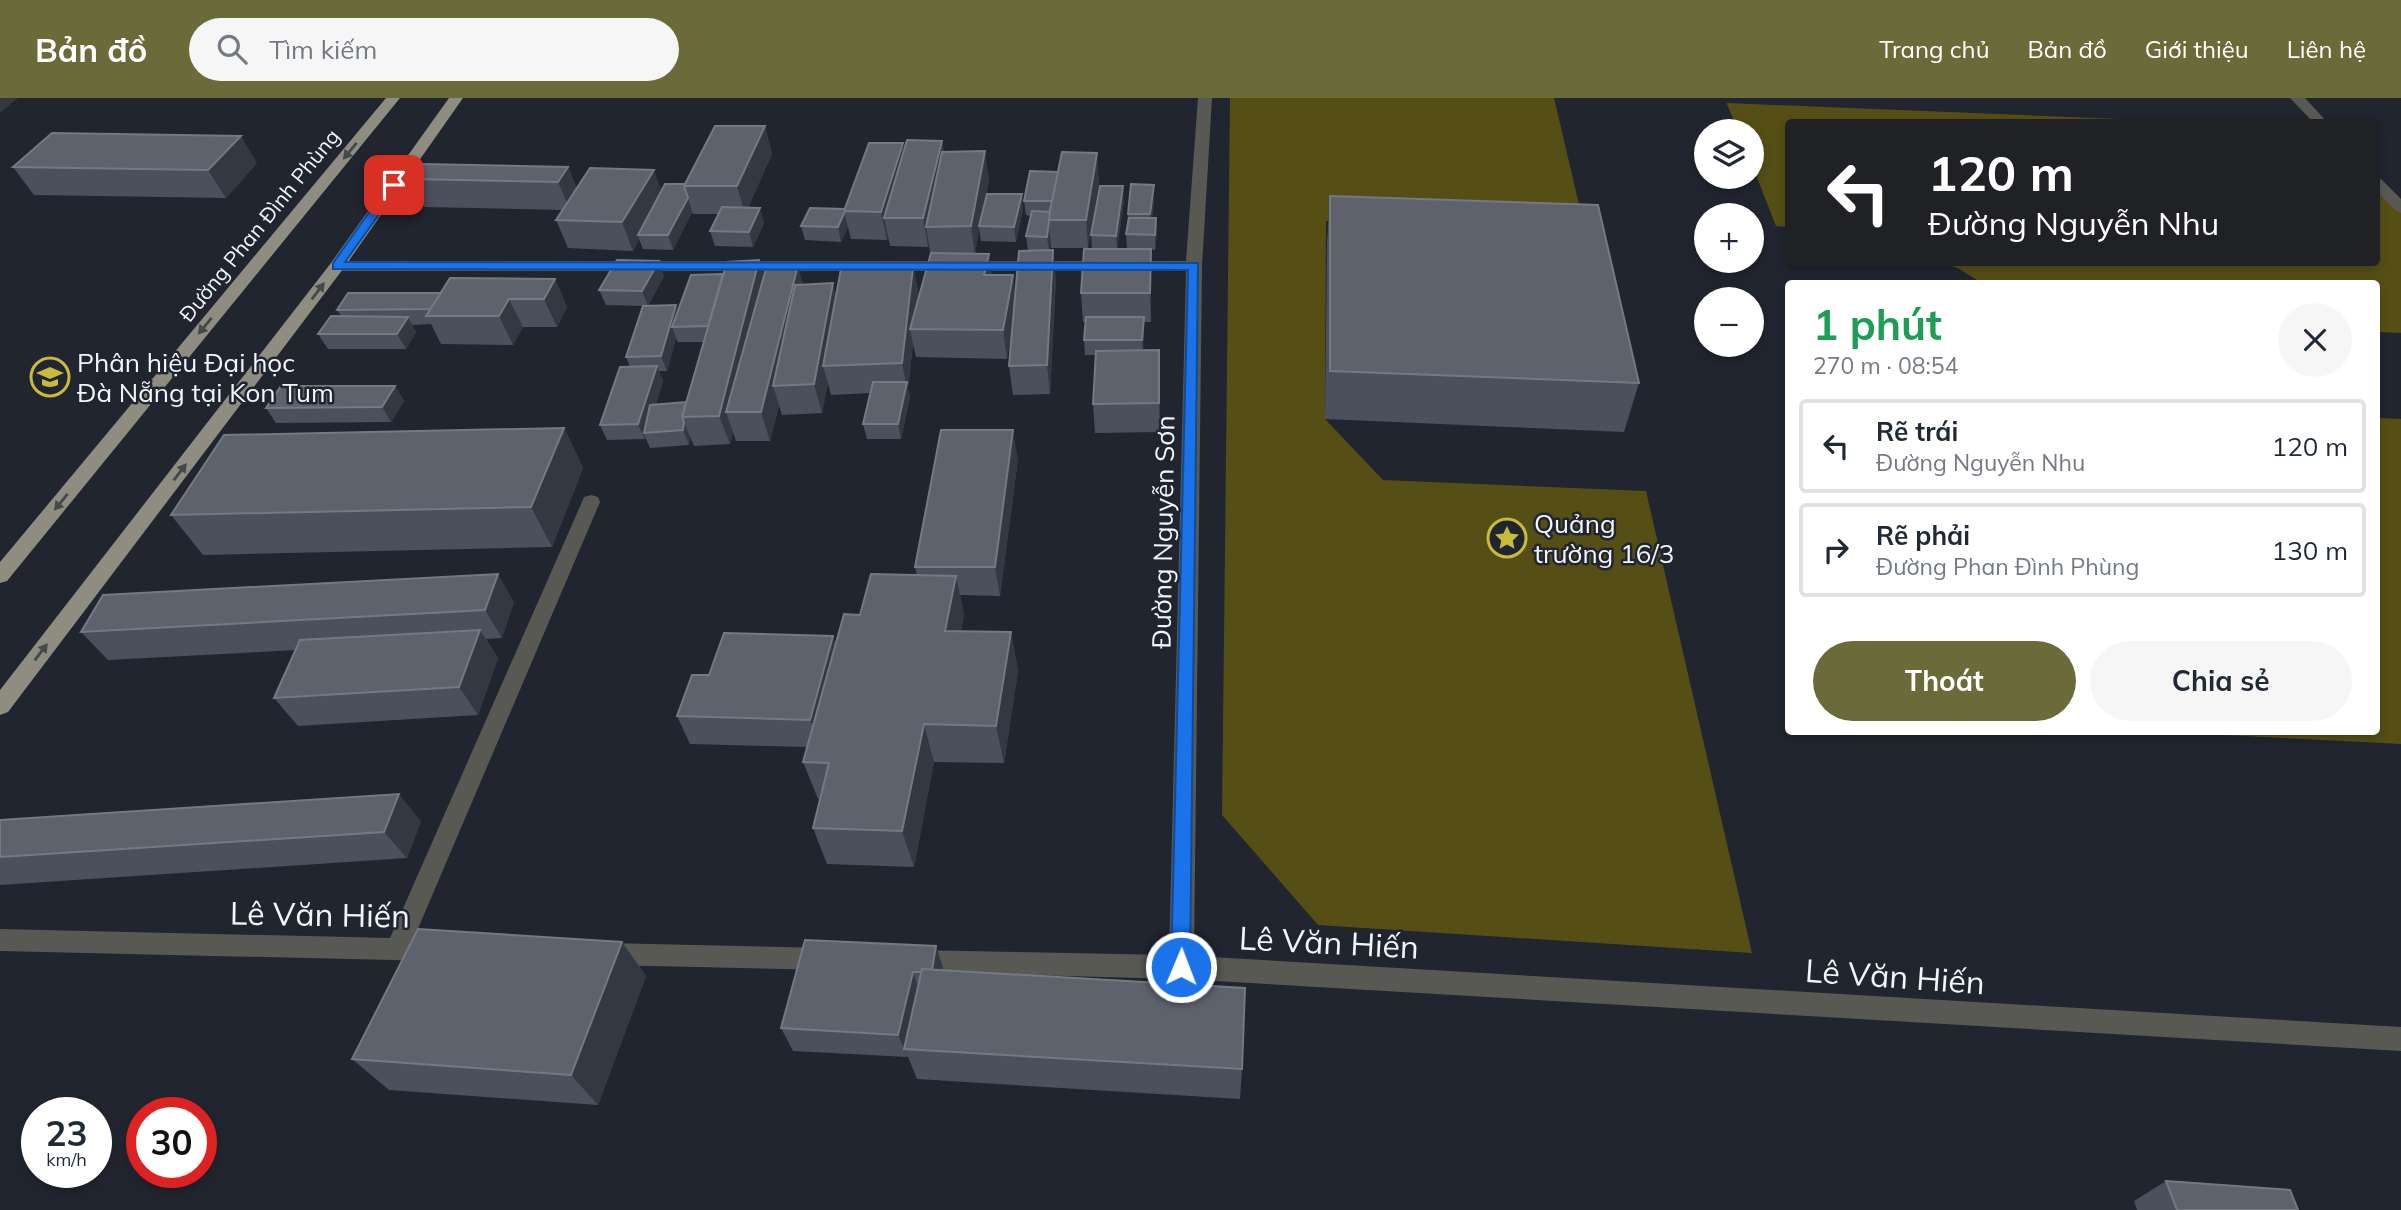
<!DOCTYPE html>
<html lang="vi">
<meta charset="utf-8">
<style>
body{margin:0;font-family:Mulish,sans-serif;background:#f6f6f7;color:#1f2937;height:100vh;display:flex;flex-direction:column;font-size:26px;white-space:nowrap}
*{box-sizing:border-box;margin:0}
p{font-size:23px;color:#747a83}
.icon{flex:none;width:38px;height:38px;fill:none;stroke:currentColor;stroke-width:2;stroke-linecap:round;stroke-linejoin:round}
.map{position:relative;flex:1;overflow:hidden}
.details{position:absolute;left:1785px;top:182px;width:595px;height:455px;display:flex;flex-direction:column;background:#fff;border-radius:7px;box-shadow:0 4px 10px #0003}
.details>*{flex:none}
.guide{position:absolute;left:1785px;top:21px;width:595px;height:147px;border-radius:7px;box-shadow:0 4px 10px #0003;background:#202124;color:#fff;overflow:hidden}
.controls{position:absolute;left:1694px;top:21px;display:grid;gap:14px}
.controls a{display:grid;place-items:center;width:70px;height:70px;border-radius:50%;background:#fff;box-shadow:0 4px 10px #0003;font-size:35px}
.speed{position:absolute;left:21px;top:999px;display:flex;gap:14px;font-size:35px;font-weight:700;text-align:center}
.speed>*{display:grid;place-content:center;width:91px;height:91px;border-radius:50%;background:#fff;box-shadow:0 4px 10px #0003;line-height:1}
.speed small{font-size:18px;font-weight:400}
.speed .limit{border:10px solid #d22;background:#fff;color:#111}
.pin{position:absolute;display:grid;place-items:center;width:60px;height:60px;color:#fff;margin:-30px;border-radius:14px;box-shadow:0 4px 10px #0006}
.me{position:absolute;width:77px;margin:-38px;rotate:1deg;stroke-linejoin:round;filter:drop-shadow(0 0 5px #0008)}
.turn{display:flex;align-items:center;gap:24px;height:147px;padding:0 28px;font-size:32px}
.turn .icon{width:91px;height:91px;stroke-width:2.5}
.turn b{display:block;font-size:49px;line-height:60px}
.round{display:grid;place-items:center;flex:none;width:74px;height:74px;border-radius:37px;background:#f6f6f7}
.headline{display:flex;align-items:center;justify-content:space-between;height:119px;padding:0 28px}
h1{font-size:42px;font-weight:700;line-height:52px;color:#1e9e55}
.button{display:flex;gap:14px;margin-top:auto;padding:14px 28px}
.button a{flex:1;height:80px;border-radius:42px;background:#6b6b39;color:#fff;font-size:28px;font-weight:700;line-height:80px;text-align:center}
.button a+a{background:#f6f6f7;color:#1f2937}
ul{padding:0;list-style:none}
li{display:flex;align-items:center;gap:21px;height:94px;margin:0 14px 10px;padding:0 14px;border:4px solid #e0e1e3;border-radius:7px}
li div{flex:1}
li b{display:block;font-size:26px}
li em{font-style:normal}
header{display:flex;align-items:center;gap:42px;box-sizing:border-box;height:98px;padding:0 35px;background:#6b6b39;color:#fff}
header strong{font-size:33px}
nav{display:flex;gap:38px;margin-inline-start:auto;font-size:24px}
.search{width:490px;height:63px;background:#f6f6f7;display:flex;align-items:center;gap:18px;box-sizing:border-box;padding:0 24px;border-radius:38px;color:#747a83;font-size:26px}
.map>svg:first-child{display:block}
</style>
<header>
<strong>Bản đồ</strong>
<div class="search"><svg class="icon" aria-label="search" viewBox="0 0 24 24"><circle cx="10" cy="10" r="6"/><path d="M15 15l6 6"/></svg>Tìm kiếm</div>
<nav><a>Trang chủ</a><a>Bản đồ</a><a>Giới thiệu</a><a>Liên hệ</a></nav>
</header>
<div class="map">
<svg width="2401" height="1112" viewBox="0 0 2401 1112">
<rect width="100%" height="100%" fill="#20252f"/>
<g fill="#554f15">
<polygon points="1230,0 1554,0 1586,136 1326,123 1325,321 1383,382 1646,393 1752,855 1318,827 1222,717"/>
<polygon points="1727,6 1727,5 2195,24 1788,24 1788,129 1776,128 1752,67 1752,33 1738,33"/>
<polygon points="2377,85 2401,110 2401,235 2377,234 2376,186 1983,186 1958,170 1943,165 2376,164"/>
<polygon points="2377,320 2401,321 2401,646 2165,634 2376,634"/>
</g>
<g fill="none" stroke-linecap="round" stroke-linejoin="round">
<g fill="#595953" fill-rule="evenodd">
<polygon points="1198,0 1212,0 1202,168 1194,858 2401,929 2401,953 1181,881 912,874 903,871 899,863 903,855 912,852 1169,857 1186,173 337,173 329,168 337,163 1186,163"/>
<polygon points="2290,0 2305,0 2327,24 2313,24"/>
<polygon points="2376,80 2381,81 2401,101 2401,115 2396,113 2376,93"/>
<polygon points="591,397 598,399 600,404 414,840 435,841 444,844 447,852 444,860 435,863 0,853 0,831 390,840 582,404 584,399"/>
<polygon points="604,845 827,850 836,853 840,861 836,869 827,872 604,867 595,864 592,856 595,848"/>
</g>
<g fill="#8e8d80" fill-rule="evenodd">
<polygon points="386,0 400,0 7,483 0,485 0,464"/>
<polygon points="449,0 463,0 343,171 8,614 0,617 0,592 331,165"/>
</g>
</g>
<g fill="#4b505c" fill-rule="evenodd">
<polygon points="765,28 772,56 748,110 764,125 753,149 715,148 710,133 719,116 693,116 692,114 673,152 643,151 639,141 633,153 568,150 556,122 562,112 424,109 410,81 568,69 577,91 661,93 685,86"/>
<path d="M942,43L944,54L989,81L983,114L1023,111L1016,144L981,143L979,131L975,155L992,177L1016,195L1028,153L1026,138L1031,118L1026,117L1024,103L1099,83L1088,150H1051V144L1049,152L1056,181L1050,296L1013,297L1009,268L1012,230L1007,261L916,259L913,246L908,291L910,299L901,341H867L863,326L871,295L831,297L828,285L822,315L782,317L779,307L770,343H736L733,334L730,346L694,348L690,339L689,347L650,350L645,339V341L607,342L600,327L630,269L626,259L643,208L606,207L599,192L664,178L648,208L678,212L764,178L803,186L836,197L913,169L919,197L930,156L929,146L928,149L890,148L888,138L887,142L851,141L848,129L841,144L805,142L801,128L845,111L904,52ZM676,240L678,244H704L686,304L656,306L663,283L659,273H667Z"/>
<polygon points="257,65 226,100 34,97 13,69"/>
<polygon points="1330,98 1639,285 1624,334 1325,321 1327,145"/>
<polygon points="1154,102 1152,120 1156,120 1157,135 1155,152 1151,151 1151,224 1144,224 1143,253 1160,281 1160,334 1095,335 1093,306 1096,257 1085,257 1084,242 1086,224 1083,224 1081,195 1092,151 1091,137 1124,103 1117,151 1127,151 1126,136 1128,116"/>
<polygon points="555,181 567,209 557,229 523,229 513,247 441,246 431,226 412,227 416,234 406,251 328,251 318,236 341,218 337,212 441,195"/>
<polygon points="395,288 404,303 391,324 276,325 266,310"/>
<polygon points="564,330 583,370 552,449 203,457 171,417"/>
<polygon points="1018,361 1000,498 960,497 964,517 961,533 1011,534 1018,573 1004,665 934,664 914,769 827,766 813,730 820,701 818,701 803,664 807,649 690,646 677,618 709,577 833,538 835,546 860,517 917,477 915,469"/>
<polygon points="514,504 502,540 486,541 498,560 478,617 298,628 274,600 296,552 108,562 81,534"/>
<polygon points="0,722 421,723 407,760 0,787"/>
<polygon points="805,842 944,873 1242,971 1240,1001 917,981 908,959 793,953 781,930"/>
<polygon points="622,844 646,878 598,1007 389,992 352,961"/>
<polygon points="2166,1083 2298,1112 2137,1112 2134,1103"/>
</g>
<g fill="#333843">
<polygon points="0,0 18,0 0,15"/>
<polygon points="765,28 772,56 745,117 737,88"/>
<polygon points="241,38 257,65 226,100 208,72"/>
<polygon points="942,43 947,70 926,129 929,146 928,149 923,120"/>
<polygon points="903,45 908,73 884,120 888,138 887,142 881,114"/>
<polygon points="985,53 989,81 980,128 979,128 979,131 975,157 971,128"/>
<polygon points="1097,55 1099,83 1088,150 1086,122"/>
<polygon points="568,69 579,97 570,112 558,84"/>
<polygon points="654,72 664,100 638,137 639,141 633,153 622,124"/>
<polygon points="1154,87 1154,102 1150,131 1150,116"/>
<polygon points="1123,88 1124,103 1117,153 1116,138"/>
<polygon points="1022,96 1023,111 1016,144 1014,129"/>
<polygon points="688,100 692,114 673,152 668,137"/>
<polygon points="760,110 764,125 753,149 749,134"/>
<polygon points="844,114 848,129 841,144 838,129"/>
<polygon points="1156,120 1157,135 1155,152 1155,137"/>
<polygon points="1049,130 1051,144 1049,153 1047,139"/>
<polygon points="1151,151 1151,224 1150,195"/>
<polygon points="1053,152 1056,181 1050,296 1047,267"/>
<polygon points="989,156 993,184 984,177"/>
<polygon points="759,162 768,191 726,314 733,334 730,346 719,318"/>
<polygon points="659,163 664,178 648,208 642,193"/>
<polygon points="798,167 805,196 773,288 779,307 770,343 761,314"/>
<polygon points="913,169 919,197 910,231 913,246 908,291 910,299 901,341 898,326 906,286 902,265"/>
<polygon points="1013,177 1017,206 1007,261 1003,232"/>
<polygon points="555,181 567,209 557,229 544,201"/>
<polygon points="833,185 840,214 823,268 828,285 822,315 814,286"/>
<polygon points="509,201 523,229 513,247 499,218"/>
<polygon points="676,207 682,222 672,229 676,240 667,273 661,258"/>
<polygon points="408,219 416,234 406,251 397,236"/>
<polygon points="1144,219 1144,234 1143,257 1142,242"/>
<polygon points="1159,252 1160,281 1160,334 1159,305"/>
<polygon points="657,268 663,283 647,335 644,335 645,339 645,341 638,326"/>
<polygon points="395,288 404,303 391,324 382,309"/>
<polygon points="684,324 690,339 689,347 683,332"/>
<polygon points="564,330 583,370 552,449 531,409"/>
<polygon points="1013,332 1018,361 1000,498 995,469"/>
<polygon points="498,476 514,504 502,540 485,512"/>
<polygon points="956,478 964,517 954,572 945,533"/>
<polygon points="480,532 498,560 478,617 459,589"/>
<polygon points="1011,534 1018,573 1004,665 996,628"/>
<polygon points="833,538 842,566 820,649 810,622"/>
<polygon points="924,626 934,664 914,769 902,733"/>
<polygon points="399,696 421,723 407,760 384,734"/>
<polygon points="622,844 646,878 598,1007 571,977"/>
<polygon points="936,848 944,873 931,874"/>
<polygon points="913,874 921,898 904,951 908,960 898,937"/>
</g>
<g fill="#5d626d" stroke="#747984" stroke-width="2">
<polygon points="715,28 765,28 737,88 684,88"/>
<polygon points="52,35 241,38 208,72 13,69"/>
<polygon points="907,42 942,43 923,120 884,120"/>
<polygon points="869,45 903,45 881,114 844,113"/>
<polygon points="985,53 971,128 926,129 942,54"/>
<polygon points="1062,54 1097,55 1086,122 1048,122"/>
<polygon points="422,66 568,69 558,84 410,81"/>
<polygon points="590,70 654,72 622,124 556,122"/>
<polygon points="1030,73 1058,74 1052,103 1024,103"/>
<polygon points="665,86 685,86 684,88 688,100 668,137 638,137"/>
<polygon points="1131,86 1154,87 1150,116 1128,116"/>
<polygon points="1100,88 1123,88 1116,138 1091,137"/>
<polygon points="987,96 1022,96 1014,129 979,128"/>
<polygon points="1330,98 1598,107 1639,285 1330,273"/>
<polygon points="722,109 760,110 749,134 710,133"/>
<polygon points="810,110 845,111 845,113 838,129 801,128"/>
<polygon points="1032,113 1050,114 1047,139 1026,138"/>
<polygon points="1129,120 1156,120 1155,137 1126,136"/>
<polygon points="1084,151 1151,151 1150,195 1081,195"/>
<polygon points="1053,152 1047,267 1009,268 1019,153"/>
<polygon points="931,155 989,156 984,177 1013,177 1003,232 910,231"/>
<polygon points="617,162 659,163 642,193 599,192"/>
<polygon points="759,162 719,318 682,319 727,164"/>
<polygon points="767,167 798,167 761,314 726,314"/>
<polygon points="913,169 902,265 823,268 841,171"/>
<polygon points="723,176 708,228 672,229 691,177"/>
<polygon points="450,180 555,181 544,201 509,201 499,218 426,218"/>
<polygon points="833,185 814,286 773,288 795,187"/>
<polygon points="348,195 441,195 430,211 337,212"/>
<polygon points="676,207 661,258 626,259 643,208"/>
<polygon points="331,218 408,219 397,236 318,236"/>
<polygon points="1086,219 1144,219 1142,242 1084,242"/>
<polygon points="1159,252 1159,305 1093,306 1096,253"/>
<polygon points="657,268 638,326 600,327 620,269"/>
<polygon points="873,284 907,284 898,326 863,326"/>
<polygon points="281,288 395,288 382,309 266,310"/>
<polygon points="686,304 682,319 684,324 683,332 644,335 650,307"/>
<polygon points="564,330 531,409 171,417 224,337"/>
<polygon points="941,332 1013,332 995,469 915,469"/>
<polygon points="498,476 485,512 81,534 103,497"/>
<polygon points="871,476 956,478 945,533 1011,534 996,628 924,626 902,733 813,730 829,665 803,664 844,516 860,517"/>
<polygon points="480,532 459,589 274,600 300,542"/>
<polygon points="724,535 833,538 810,622 677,618 692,577 709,577"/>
<polygon points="399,696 384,734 0,759 0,722"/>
<polygon points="418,831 622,844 571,977 352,961"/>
<polygon points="805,842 936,848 932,872 922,871 921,874 913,874 898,937 781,930"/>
<polygon points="922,871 1245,890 1242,971 904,951"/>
<polygon points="2166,1083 2290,1092 2298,1112 2177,1112"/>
</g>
<defs><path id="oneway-solid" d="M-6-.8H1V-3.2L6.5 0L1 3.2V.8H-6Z" transform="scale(1.75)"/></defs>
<g fill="#46494b">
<use href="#oneway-solid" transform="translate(350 53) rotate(129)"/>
<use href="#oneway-solid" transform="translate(318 193) rotate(-53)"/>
<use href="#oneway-solid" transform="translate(205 228) rotate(129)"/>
<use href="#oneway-solid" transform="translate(180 374) rotate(-53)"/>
<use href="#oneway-solid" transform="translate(61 404) rotate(129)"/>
<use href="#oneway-solid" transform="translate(41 554) rotate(-53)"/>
</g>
<polygon fill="#1a73e8" stroke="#114b97" stroke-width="2" points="394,84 400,87 345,164 1198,165 1190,869 1187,875 1181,878 1174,875 1171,869 1188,172 333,171 333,165 390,85"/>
<defs>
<symbol id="university-ring" viewBox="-11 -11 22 22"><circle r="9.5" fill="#20252f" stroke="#c8bb3b" stroke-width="1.5"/><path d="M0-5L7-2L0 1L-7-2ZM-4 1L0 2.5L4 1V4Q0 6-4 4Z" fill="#c8bb3b"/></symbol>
<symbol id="sight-ring" viewBox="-11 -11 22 22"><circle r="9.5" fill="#20252f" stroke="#c8bb3b" stroke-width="1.5"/><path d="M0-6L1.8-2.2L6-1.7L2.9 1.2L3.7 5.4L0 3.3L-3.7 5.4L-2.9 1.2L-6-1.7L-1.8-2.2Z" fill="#c8bb3b"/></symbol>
</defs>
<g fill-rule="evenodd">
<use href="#university-ring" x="28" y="257" width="44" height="44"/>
<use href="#sight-ring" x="1485" y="418" width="44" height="44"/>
</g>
<g text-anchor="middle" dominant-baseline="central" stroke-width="5" stroke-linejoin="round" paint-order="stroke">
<g font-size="21" fill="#f1f5fc" stroke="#20252f">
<text transform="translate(259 127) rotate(-51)">Đường Phan Đình Phùng</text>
</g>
<g font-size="26" fill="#f1f5fc" stroke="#20252f" text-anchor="start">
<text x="77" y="264">Phân hiệu Đại học<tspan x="77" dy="30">Đà Nẵng tại Kon Tum</tspan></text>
<text x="1534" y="425">Quảng<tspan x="1534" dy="30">trường 16/3</tspan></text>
</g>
<g font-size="26" fill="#f1f5fc" stroke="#20252f">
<text transform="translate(1163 434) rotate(-89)">Đường Nguyễn Sơn</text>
</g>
<g font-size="32" fill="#f1f5fc" stroke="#20252f">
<text transform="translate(320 816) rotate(1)">Lê Văn Hiến</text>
<text transform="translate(1329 844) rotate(3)">Lê Văn Hiến</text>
<text transform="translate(1895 878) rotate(4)">Lê Văn Hiến</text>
</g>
</g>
</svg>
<div class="controls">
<a><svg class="icon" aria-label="layers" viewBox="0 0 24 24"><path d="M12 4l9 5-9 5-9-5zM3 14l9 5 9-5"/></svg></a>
<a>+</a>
<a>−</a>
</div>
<div class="speed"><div>23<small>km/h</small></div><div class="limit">30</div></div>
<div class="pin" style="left:394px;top:87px;background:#d93025"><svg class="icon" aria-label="arrive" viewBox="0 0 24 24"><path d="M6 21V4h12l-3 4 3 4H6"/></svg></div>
<svg class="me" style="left:1181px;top:869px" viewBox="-20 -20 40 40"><circle r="17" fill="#1a73e8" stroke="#fff" stroke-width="3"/><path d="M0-11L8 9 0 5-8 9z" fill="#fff"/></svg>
<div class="guide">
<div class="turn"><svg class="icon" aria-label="left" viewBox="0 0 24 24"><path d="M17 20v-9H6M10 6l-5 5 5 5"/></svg><div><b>120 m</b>Đường Nguyễn Nhu</div></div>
</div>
<section class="details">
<div class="headline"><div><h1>1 phút</h1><p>270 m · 08:54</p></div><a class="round"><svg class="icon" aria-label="close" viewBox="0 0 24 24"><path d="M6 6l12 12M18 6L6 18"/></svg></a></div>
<ul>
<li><svg class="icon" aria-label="left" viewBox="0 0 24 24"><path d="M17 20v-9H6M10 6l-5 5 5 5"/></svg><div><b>Rẽ trái</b><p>Đường Nguyễn Nhu</p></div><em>120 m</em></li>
<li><svg class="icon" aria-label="right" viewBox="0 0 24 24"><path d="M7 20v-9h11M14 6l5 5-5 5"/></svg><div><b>Rẽ phải</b><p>Đường Phan Đình Phùng</p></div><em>130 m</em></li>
</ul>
<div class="button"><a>Thoát</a><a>Chia sẻ</a></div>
</section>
</div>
